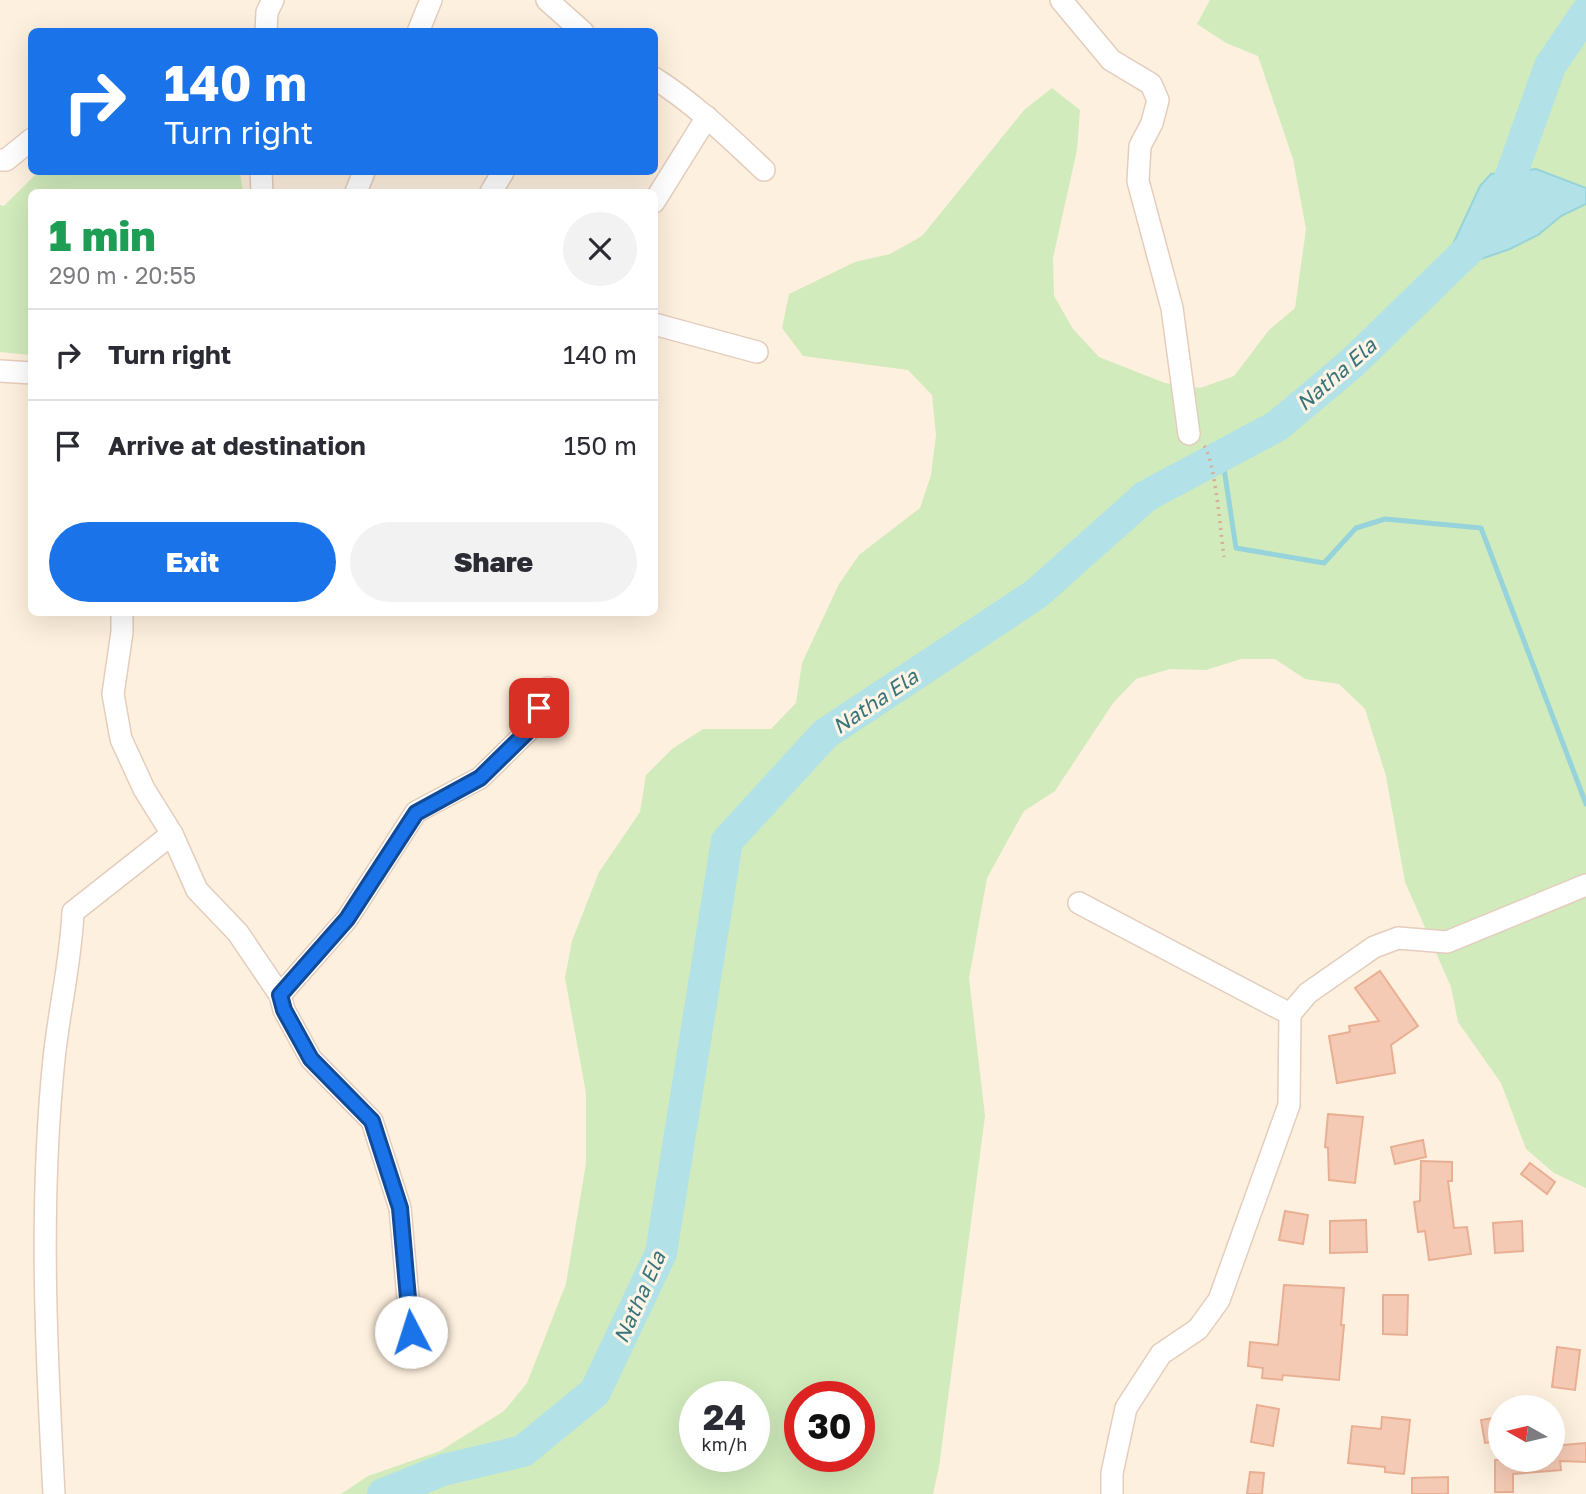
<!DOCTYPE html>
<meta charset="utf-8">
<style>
body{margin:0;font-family:"Golos Text",sans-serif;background:#f2f2f3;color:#2b2b33;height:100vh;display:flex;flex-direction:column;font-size:26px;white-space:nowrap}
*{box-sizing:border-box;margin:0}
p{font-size:23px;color:#7c7c81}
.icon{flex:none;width:38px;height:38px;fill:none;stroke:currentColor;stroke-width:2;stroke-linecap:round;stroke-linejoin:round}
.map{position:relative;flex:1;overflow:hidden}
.details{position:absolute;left:28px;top:189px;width:630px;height:427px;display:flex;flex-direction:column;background:#fff;border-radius:10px;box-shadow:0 7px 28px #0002}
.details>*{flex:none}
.banner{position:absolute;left:28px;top:28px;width:630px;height:147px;border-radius:10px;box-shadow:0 7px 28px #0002;background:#1a73e8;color:#fff;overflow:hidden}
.needle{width:46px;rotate:278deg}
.controls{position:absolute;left:1488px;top:1395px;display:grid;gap:14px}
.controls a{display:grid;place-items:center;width:77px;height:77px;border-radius:50%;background:#fff;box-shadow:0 7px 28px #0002;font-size:35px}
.speed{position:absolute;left:679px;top:1381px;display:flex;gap:14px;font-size:35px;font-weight:700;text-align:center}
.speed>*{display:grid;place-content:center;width:91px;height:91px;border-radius:50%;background:#fff;box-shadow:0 7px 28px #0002;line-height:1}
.speed small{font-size:18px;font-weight:400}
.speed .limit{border:10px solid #d22;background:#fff;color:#111}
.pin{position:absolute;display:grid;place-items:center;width:60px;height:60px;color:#fff;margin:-30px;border-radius:14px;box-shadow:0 4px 10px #0006}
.me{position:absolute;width:77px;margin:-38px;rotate:355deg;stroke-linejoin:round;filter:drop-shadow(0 0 5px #0008)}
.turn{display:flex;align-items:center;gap:24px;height:147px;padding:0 21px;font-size:32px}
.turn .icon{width:91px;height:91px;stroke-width:2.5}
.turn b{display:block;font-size:49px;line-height:60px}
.round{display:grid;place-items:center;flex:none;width:74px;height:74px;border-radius:37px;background:#f2f2f3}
.headline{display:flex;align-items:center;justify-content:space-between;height:119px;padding:0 21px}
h1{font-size:42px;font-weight:800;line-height:52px;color:#1e9e55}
.button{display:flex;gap:14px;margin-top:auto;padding:14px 21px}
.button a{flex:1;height:80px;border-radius:42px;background:#1a73e8;color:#fff;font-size:28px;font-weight:800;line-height:80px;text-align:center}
.button a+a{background:#f2f2f3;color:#2b2b33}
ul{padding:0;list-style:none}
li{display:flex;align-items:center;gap:21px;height:91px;padding:0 21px;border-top:2px solid #e1e1e2}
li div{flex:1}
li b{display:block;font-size:26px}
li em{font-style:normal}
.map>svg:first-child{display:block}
</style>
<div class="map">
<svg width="1586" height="1494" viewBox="0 0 1586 1494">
<rect width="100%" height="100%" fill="#fef0de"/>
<g fill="#d1ebbc" fill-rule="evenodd">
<path d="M1210,0H1586V1188L1554,1173L1526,1149L1501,1083L1458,1022L1451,987L1405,882L1386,776L1365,709L1339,684L1305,679L1275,659H1241L1206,670L1170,669L1136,679L1113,703L1055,791L1024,811L987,878L969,978L985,1116L939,1467L933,1494H341L368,1476L440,1451L504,1411L527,1383L566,1284L586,1163V1093L565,978L572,941L599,872L640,812L646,775L672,749L703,729H771L796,703L802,663L839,584L859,555L920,508L931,475L936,435L932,395L908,370L803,356L782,328L789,294L855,262L890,254L922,236L1024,110L1052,88L1080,110L1077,150L1053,258L1054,296L1073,329L1099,357L1165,383L1200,388L1234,376L1269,330L1295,308L1306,229L1293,159L1258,56L1226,43L1197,24ZM695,1396H754V1456H695ZM800,1396H859V1456H800Z"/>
<polygon points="38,172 240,172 243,192 32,192 31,355 0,352 0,205 4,206"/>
</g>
<polygon fill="#b2e2e7" stroke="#97d3da" stroke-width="2" points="1536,169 1586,188 1586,204 1561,216 1538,235 1510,249 1475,261 1453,274 1433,274 1454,242 1480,186 1491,174"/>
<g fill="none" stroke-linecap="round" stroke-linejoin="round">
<polyline stroke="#97d3da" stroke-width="5" points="1222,455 1236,548 1324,563 1356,528 1385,519 1481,528 1586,804"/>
<polyline stroke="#b2e2e7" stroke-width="32" points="383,1494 443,1470 523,1451 595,1392 661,1253 727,841 825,734 1036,594 1146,496 1277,426 1351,364 1493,226 1550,66 1586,13"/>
</g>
<g fill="#f4cab4" stroke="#e8af93" stroke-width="2">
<polygon points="1380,971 1418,1026 1391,1045 1395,1073 1337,1083 1329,1036 1350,1032 1349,1026 1379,1021 1355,988"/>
<polygon points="1328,1114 1363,1117 1355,1183 1329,1180 1328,1148 1325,1147"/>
<polygon points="1423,1140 1426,1157 1395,1164 1391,1147"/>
<polygon points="1421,1161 1452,1162 1452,1181 1448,1181 1454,1228 1467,1227 1471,1254 1429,1260 1425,1231 1418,1232 1414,1202 1420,1201"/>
<polygon points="1530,1163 1555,1182 1547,1194 1521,1174"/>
<polygon points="1285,1211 1308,1215 1303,1244 1279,1240"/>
<polygon points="1366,1220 1367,1252 1330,1253 1330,1221"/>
<polygon points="1522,1221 1523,1251 1495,1253 1493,1223"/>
<polygon points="1284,1285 1344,1288 1341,1325 1344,1325 1339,1380 1283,1375 1282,1380 1262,1378 1263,1368 1248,1366 1250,1342 1278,1345"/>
<polygon points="1383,1295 1408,1295 1407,1335 1383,1334"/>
<polygon points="1557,1347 1580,1350 1575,1390 1552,1387"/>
<polygon points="1257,1405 1279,1409 1273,1446 1251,1442"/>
<polygon points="1382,1417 1410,1420 1404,1474 1385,1472 1385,1467 1348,1463 1352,1426 1381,1429"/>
<polygon points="1500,1417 1500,1441 1485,1443 1481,1420"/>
<polygon points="1586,1443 1586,1462 1560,1461 1561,1470 1513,1474 1513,1492 1495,1492 1495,1460 1552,1460 1552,1446"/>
<polygon points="1250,1472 1264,1473 1262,1494 1247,1494"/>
<polygon points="1448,1477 1448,1494 1412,1494 1412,1478"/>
</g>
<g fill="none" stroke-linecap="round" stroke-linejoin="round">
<defs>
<g id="minor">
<polyline points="547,0 583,32"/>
<polyline points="1061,0 1111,60 1151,84 1158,100 1152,123 1140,146 1138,181 1172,308 1189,434"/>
<polyline points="266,32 267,12 273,0"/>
<polyline points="418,32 431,0"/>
<path d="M654,78C695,104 729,137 764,170"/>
<polyline points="0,160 6,160 32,139"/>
<polyline points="261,172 262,192"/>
<polyline points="356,192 364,172"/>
<polyline points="491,192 503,172"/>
<polyline points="654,202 707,117"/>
<polyline points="654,324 757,352"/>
<polyline points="0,371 32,373"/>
<polyline points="122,612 122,632 113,694 121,739 144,789 172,834 197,890 238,933 280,995 284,1010 311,1059 372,1121 400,1208 411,1332"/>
<polyline points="1079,903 1290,1014"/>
<polyline points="280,995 347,919 416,812 480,778 531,728 548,688"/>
<path d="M54,1494C46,1349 39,1204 54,1059C59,1010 71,961 73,912L172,834"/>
<polyline points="1112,1494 1112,1473 1126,1408 1161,1354 1198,1329 1219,1300 1289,1105 1290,1014 1308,993 1374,947 1398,938 1447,942 1586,885"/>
</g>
</defs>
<use href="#minor" stroke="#e4cdbd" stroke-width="24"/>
<path stroke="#d9ae97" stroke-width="3.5" stroke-dasharray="2 5" stroke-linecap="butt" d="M1204,446C1215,459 1221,536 1224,557"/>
<use href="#minor" stroke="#fff" stroke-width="21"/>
</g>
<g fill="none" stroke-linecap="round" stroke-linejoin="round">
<defs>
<polyline id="route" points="411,1332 400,1208 372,1121 311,1059 284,1010 280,995 347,919 416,813 480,778 531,728 539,708"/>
</defs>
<use href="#route" stroke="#114b97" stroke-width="18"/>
<use href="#route" stroke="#1a73e8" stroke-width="12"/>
</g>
<g text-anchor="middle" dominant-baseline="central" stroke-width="6" stroke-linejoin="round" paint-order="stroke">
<g font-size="21" font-style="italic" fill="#38747c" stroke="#fff4e5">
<text transform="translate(1336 374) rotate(-41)">Natha Ela</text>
<text transform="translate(875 701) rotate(-34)">Natha Ela</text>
<text transform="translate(639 1297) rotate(-66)">Natha Ela</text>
</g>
</g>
</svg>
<div class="controls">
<a><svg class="needle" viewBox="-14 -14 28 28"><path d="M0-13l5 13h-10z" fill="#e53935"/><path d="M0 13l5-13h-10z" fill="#7c7c81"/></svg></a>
</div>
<div class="speed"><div>24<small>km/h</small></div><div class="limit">30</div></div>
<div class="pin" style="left:539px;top:708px;background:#d93025"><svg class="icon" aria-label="arrive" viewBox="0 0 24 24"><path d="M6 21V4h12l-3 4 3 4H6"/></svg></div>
<svg class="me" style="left:411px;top:1332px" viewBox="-20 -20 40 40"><circle r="19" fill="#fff"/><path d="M0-13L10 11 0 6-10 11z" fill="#1a73e8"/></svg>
<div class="banner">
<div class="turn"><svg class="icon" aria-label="right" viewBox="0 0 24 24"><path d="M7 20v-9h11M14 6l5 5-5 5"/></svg><div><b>140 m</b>Turn right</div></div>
</div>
<section class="details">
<div class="headline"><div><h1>1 min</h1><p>290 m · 20:55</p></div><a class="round"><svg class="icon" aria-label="close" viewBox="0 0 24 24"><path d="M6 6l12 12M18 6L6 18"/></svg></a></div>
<ul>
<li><svg class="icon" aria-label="right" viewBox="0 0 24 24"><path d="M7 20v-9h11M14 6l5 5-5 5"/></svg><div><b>Turn right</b></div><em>140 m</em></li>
<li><svg class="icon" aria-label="arrive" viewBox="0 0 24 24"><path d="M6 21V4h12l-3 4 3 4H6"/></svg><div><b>Arrive at destination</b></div><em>150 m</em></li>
</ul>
<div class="button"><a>Exit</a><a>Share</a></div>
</section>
</div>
